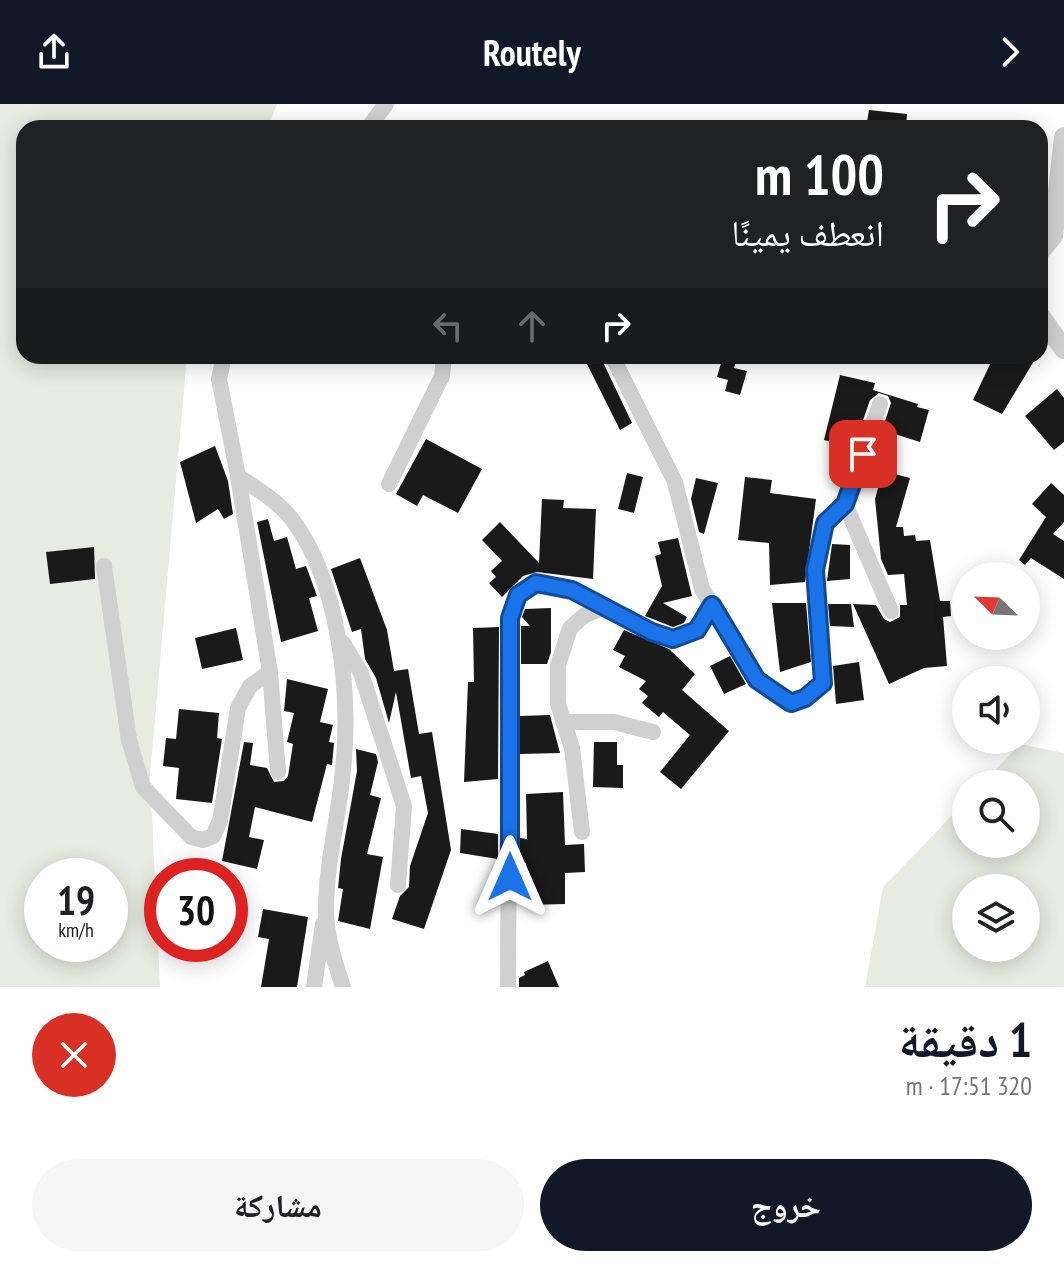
<!DOCTYPE html>
<html lang="ar">
<meta charset="utf-8">
<style>
body{margin:0;font-family:"PT Sans Narrow","Noto Naskh Arabic",sans-serif;background:#f6f6f6;color:#202124;direction:rtl;height:100vh;display:flex;flex-direction:column;font-size:30px;white-space:nowrap}
*{box-sizing:border-box;margin:0}
p{font-size:26px;color:#757577}
.icon{flex:none;width:44px;height:44px;fill:none;stroke:currentColor;stroke-width:2;stroke-linecap:round;stroke-linejoin:round}
.map{position:relative;height:883px;overflow:hidden;direction:ltr}
.details{display:flex;flex-direction:column;background:#fff;flex:1}
.details>*{flex:none}
.top-card{position:absolute;left:16px;top:16px;width:1032px;height:244px;border-radius:24px;box-shadow:0 4px 20px #0003;direction:rtl;background:#202124;color:#fff;overflow:hidden}
.needle{width:52px;rotate:293deg}
.controls{position:absolute;left:952px;top:458px;display:grid;gap:16px}
.controls a{display:grid;place-items:center;width:88px;height:88px;border-radius:50%;background:#fff;box-shadow:0 4px 20px #0003;font-size:40px}
.speed{position:absolute;left:24px;top:754px;display:flex;gap:16px;font-size:40px;font-weight:700;text-align:center}
.speed>*{display:grid;place-content:center;width:104px;height:104px;border-radius:50%;background:#fff;box-shadow:0 4px 20px #0003;line-height:1}
.speed small{font-size:20px;font-weight:400}
.speed .limit{border:12px solid #d22;background:#fff;color:#111}
.pin{position:absolute;display:grid;place-items:center;width:68px;height:68px;color:#fff;margin:-34px;border-radius:16px;box-shadow:0 4px 12px #0006}
.me{position:absolute;width:88px;margin:-44px;rotate:0deg;stroke-linejoin:round;filter:drop-shadow(0 0 6px #0008)}
.turn{display:flex;align-items:center;gap:28px;height:168px;padding:0 32px;font-size:36px}
.turn .icon{width:104px;height:104px;stroke-width:2.5}
.turn b{display:block;font-size:56px;line-height:68px}
.lanes{display:flex;align-items:center;height:76px;padding:0 32px;background:#0003;justify-content:center;gap:40px;direction:ltr}
.lanes .off{opacity:.35}
.round{display:grid;place-items:center;flex:none;width:84px;height:84px;border-radius:42px;background:#f6f6f6}
.head{display:flex;align-items:center;justify-content:space-between;height:136px;padding:0 32px}
h1{font-size:48px;font-weight:700;line-height:60px;color:#111827}
.cta{display:flex;gap:16px;margin-top:auto;padding:16px 32px}
.cta a{flex:1;height:92px;border-radius:48px;background:#111827;color:#fff;font-size:32px;font-weight:700;line-height:92px;text-align:center}
.cta a+a{background:#f6f6f6;color:#202124}
header{display:flex;justify-content:space-between;align-items:center;height:104px;padding:0 32px;background:#111827;color:#fff;font-size:36px;font-weight:700}
.map>svg:first-child{display:block}
</style>
<header><svg class="icon" aria-label="forward" viewBox="0 0 24 24"><path d="M9 5l7 7-7 7"/></svg>Routely<svg class="icon" aria-label="share" viewBox="0 0 24 24"><path d="M12 15V3M7 8l5-5 5 5M5 13v7h14v-7"/></svg></header>
<div class="map">
<svg width="1064" height="883" viewBox="0 0 1064 883">
<rect width="100%" height="100%" fill="#fff"/>
<g fill="#e6ecdf" fill-rule="evenodd">
<path d="M0,0H277L268,24H24V252H187L150,671L160,883H0ZM42,772H110V840H42Z"/>
<path d="M1020,640L1064,649V883H865L883,783L966,697V740H1026V680H982ZM966,784H1026V844H966Z"/>
</g>
<g fill="#1a1a1a">
<polygon points="869,6 907,10 906,24 866,24"/>
<polygon points="583,252 600,252 632,319 620,326"/>
<polygon points="723,252 738,252 734,264 747,267 740,291 725,287 728,276 717,273"/>
<polygon points="994,252 1037,252 1002,310 973,296"/>
<polygon points="840,271 875,279 873,286 918,300 917,303 929,306 920,338 882,326 891,299 888,292 879,289 870,296 857,334 852,334 851,343 824,336"/>
<polygon points="1057,285 1064,294 1064,338 1054,346 1025,312"/>
<polygon points="426,335 482,365 458,409 423,391 417,402 396,390"/>
<polygon points="215,342 228,377 233,410 224,415 218,405 196,419 180,358"/>
<polygon points="883,367 910,374 896,423 903,423 904,432 915,431 916,437 930,436 940,497 950,497 951,512 943,513 947,562 924,564 889,580 853,500 876,501 884,515 890,518 900,513 900,501 907,501 904,470 888,471 881,455 875,395"/>
<polygon points="627,369 643,373 634,409 618,405"/>
<polygon points="745,373 772,376 770,389 816,395 805,478 770,481 769,439 738,436"/>
<polygon points="696,374 718,379 704,430 699,428 691,395"/>
<polygon points="1051,379 1064,391 1064,418 1053,430 1064,437 1064,475 1031,454 1025,461 1019,456 1046,413 1032,400"/>
<polygon points="542,395 564,396 563,404 596,405 593,475 537,468 523,472 502,493 489,479 496,473 491,467 502,457 482,436 500,418 539,459"/>
<polygon points="268,415 274,437 287,433 296,465 306,462 317,492 309,494 318,527 281,538 257,418"/>
<polygon points="678,434 692,492 663,499 687,513 684,519 673,523 645,512 662,482 655,452 661,450 658,438"/>
<polygon points="832,440 850,441 850,475 827,477"/>
<polygon points="94,443 95,475 50,480 46,448"/>
<polygon points="360,454 387,526 394,567 408,565 419,630 432,628 451,746 424,825 392,815 400,792 409,783 410,762 428,709 421,672 411,674 396,588 389,619 376,574 365,555 361,525 352,528 331,465"/>
<polygon points="772,499 806,499 811,558 780,568"/>
<polygon points="828,500 851,500 854,523 830,522"/>
<polygon points="551,504 551,548 547,560 521,560 521,522 530,522 522,513 525,505"/>
<polygon points="499,523 498,675 464,678 468,578 474,578 473,524"/>
<polygon points="236,524 243,556 202,565 195,534"/>
<polygon points="624,526 669,545 695,570 682,586 729,627 681,685 660,668 690,631 663,608 659,613 642,599 648,592 639,585 646,577 619,563 625,552 613,546"/>
<polygon points="730,552 746,580 724,590 710,562"/>
<polygon points="859,558 864,596 836,600 833,562"/>
<polygon points="287,575 328,585 320,618 333,621 329,638 334,639 332,661 327,660 312,718 255,703 249,733 264,736 257,765 222,757 244,638 253,639 250,661 267,664 274,678 284,677 288,672 293,640 287,638 294,609 284,607"/>
<polygon points="179,605 219,609 217,634 222,635 212,699 176,695 179,664 163,662 166,634 176,635"/>
<polygon points="550,611 560,649 520,650 520,612"/>
<polygon points="594,638 617,638 617,661 623,661 623,684 593,683"/>
<polygon points="356,645 376,650 378,658 370,691 381,694 367,750 383,753 370,825 338,817 343,785 338,784 341,755 357,667"/>
<polygon points="563,688 565,741 584,740 585,768 565,769 565,800 527,801 526,759 520,758 520,734 527,735 526,690"/>
<polygon points="461,725 498,730 498,755 460,749"/>
<polygon points="263,805 308,813 297,883 261,883 269,835 258,833"/>
<polygon points="548,857 559,883 519,883 519,874 525,871 524,868"/>
</g>
<g fill="none" stroke-linecap="round" stroke-linejoin="round">
<g stroke="#d0d0d0" stroke-width="16">
<polyline points="368,24 386,0"/>
<path d="M224,252L219,275L238,372C258,386 280,398 294,418C340,481 351,591 343,666C339,712 326,760 326,806C326,831 335,859 343,883"/>
<polyline points="612,252 675,378 702,485 757,576 791,599 805,594 823,579 815,466 825,419 845,400 880,300"/>
<polyline points="238,372 270,568 278,668"/>
<polyline points="389,380 442,272 444,252"/>
<polyline points="845,400 891,507"/>
<polyline points="104,462 129,636 143,683 191,733 203,736 213,732 220,717 238,604 250,582 270,568"/>
<polyline points="343,539 361,569 404,702 398,781"/>
<polyline points="563,618 614,618 653,628"/>
<polyline points="582,728 572,644 558,600 558,561 570,524 585,511 607,502"/>
<polyline points="314,883 323,820"/>
<polyline points="508,883 510,514 518,491 536,479 572,486 652,528 673,535 697,526 712,501"/>
</g>
<g stroke="#d0d0d0" stroke-width="20">
<polyline points="1040,147 1053,132 1064,33"/>
<polyline points="1040,212 1064,245"/>
</g>
</g>
<g fill="none" stroke-linecap="round" stroke-linejoin="round">
<defs>
<polyline id="route" points="510,773 510,514 518,491 536,479 572,486 652,528 673,535 697,526 712,501 757,576 791,599 805,594 823,579 815,466 825,419 845,400 863,350"/>
</defs>
<use href="#route" stroke="#114b97" stroke-width="20"/>
<use href="#route" stroke="#1a73e8" stroke-width="14"/>
</g>
</svg>
<div class="controls">
<a><svg class="needle" viewBox="-14 -14 28 28"><path d="M0-13l5 13h-10z" fill="#e53935"/><path d="M0 13l5-13h-10z" fill="#757577"/></svg></a>
<a><svg class="icon" aria-label="sound" viewBox="0 0 24 24"><path d="M4 9h4l5-4v14l-5-4H4zM17 9q2 3 0 6"/></svg></a>
<a><svg class="icon" aria-label="search" viewBox="0 0 24 24"><circle cx="10" cy="10" r="6"/><path d="M15 15l6 6"/></svg></a>
<a><svg class="icon" aria-label="layers" viewBox="0 0 24 24"><path d="M12 4l9 5-9 5-9-5zM3 14l9 5 9-5"/></svg></a>
</div>
<div class="speed"><div>19<small>km/h</small></div><div class="limit">30</div></div>
<div class="pin" style="left:863px;top:350px;background:#d93025"><svg class="icon" aria-label="arrive" viewBox="0 0 24 24"><path d="M6 21V4h12l-3 4 3 4H6"/></svg></div>
<svg class="me" style="left:510px;top:773px" viewBox="-20 -20 40 40"><path d="M0-17L14 15 0 8-14 15z" fill="#1a73e8" stroke="#fff" stroke-width="4"/></svg>
<div class="top-card">
<div class="turn"><svg class="icon" aria-label="right" viewBox="0 0 24 24"><path d="M7 20v-9h11M14 6l5 5-5 5"/></svg><div><b>100 m</b>انعطف يمينًا</div></div>
<div class="lanes"><svg class="icon off" aria-label="left" viewBox="0 0 24 24"><path d="M17 20v-9H6M10 6l-5 5 5 5"/></svg><svg class="icon off" aria-label="ahead" viewBox="0 0 24 24"><path d="M12 20V5M6 11l6-6 6 6"/></svg><svg class="icon" aria-label="right" viewBox="0 0 24 24"><path d="M7 20v-9h11M14 6l5 5-5 5"/></svg></div>
</div>
</div>
<section class="details">
<div class="head"><div><h1>1 دقيقة</h1><p>320 m · 17:51</p></div><a class="round" style="background:#d93025;color:#fff"><svg class="icon" aria-label="close" viewBox="0 0 24 24"><path d="M6 6l12 12M18 6L6 18"/></svg></a></div>
<div class="cta"><a>خروج</a><a>مشاركة</a></div>
</section>
